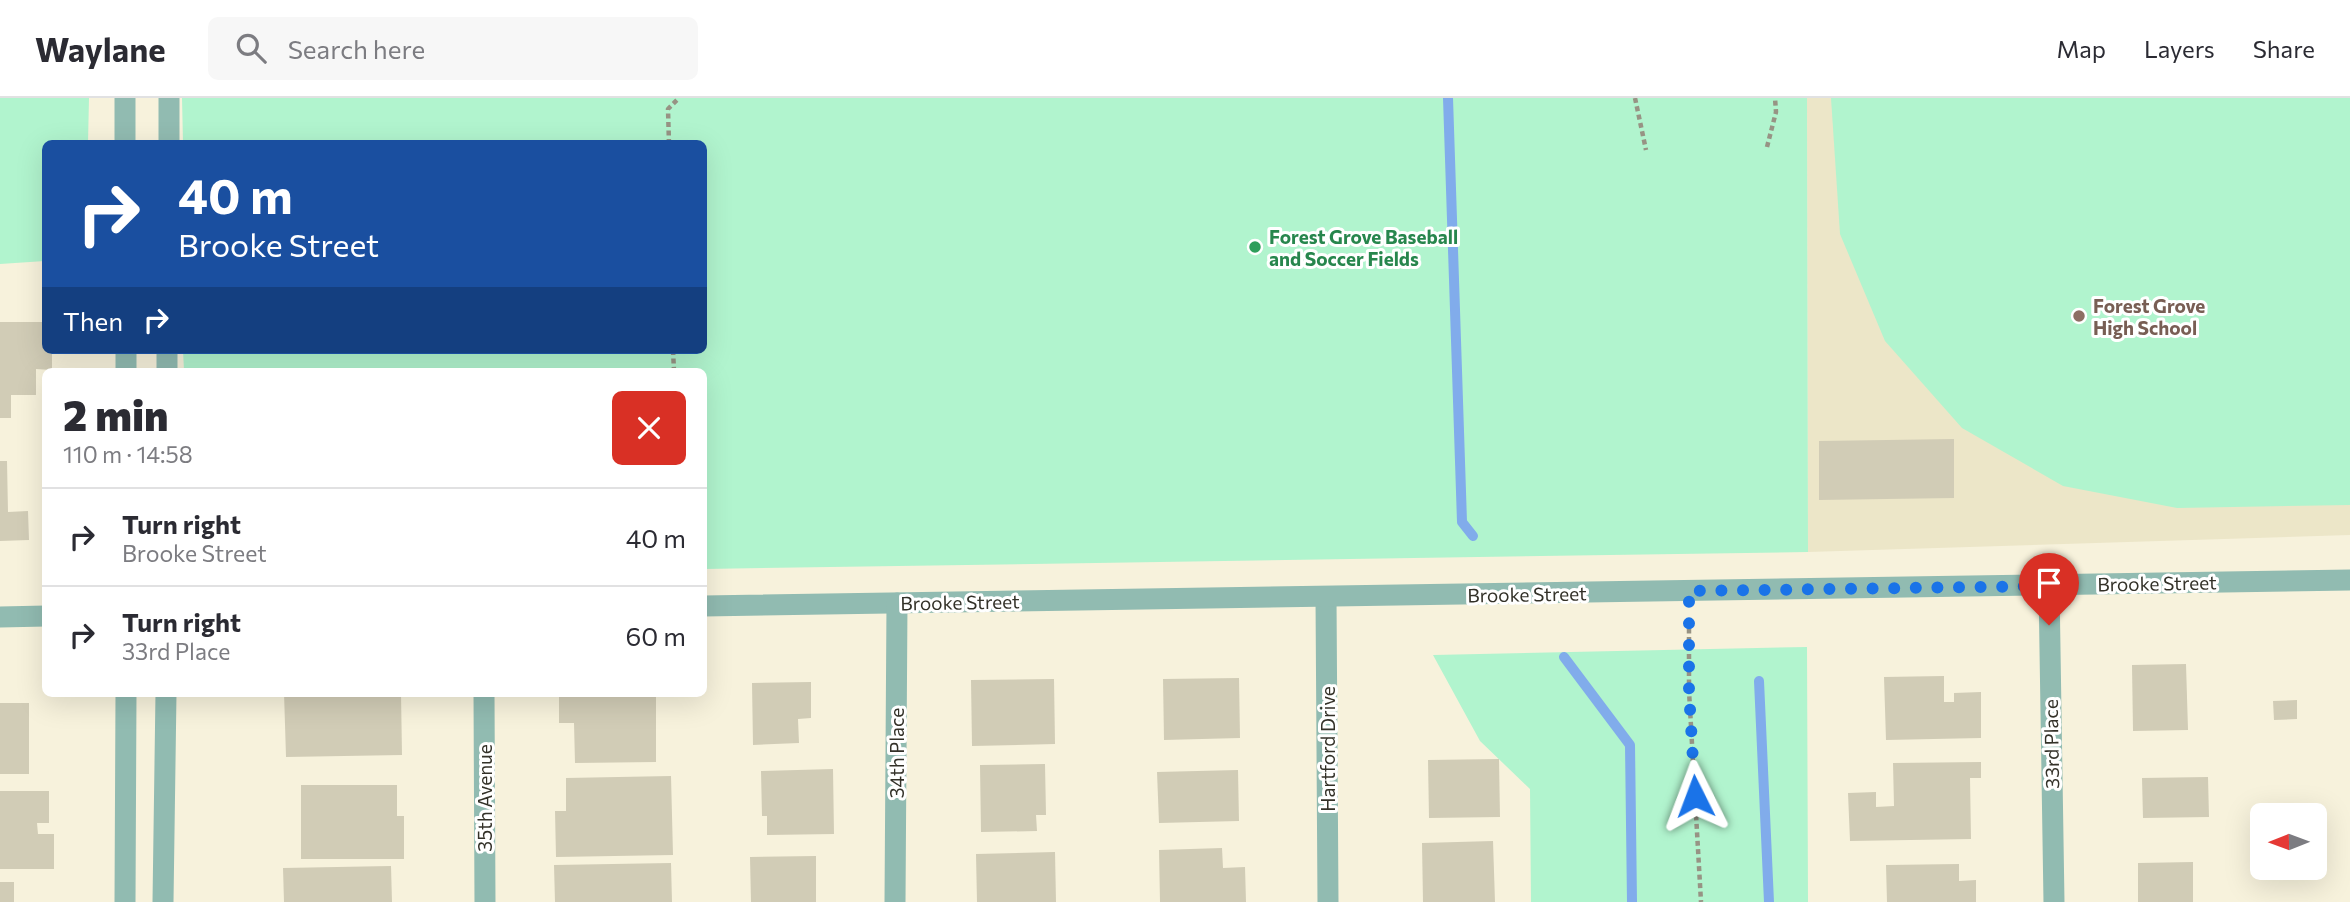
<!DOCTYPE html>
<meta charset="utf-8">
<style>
body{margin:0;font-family:Commissioner,sans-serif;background:#f7f7f7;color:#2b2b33;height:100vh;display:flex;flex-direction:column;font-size:26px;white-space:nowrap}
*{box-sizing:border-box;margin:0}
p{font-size:23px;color:#7c7c81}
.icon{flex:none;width:38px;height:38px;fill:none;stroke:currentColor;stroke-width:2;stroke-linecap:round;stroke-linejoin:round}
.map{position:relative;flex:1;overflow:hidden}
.panel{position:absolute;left:42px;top:270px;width:665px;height:329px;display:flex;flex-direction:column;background:#fff;border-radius:10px;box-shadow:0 7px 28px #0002}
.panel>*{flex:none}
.top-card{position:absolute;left:42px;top:42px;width:665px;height:214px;border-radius:10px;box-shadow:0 7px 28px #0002;background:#1a4fa0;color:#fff;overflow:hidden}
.needle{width:46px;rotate:269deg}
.buttons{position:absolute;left:2250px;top:705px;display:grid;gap:14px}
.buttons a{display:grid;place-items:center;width:77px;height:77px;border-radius:10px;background:#fff;box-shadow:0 7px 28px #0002;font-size:35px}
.pin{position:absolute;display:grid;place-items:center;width:60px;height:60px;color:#fff;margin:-72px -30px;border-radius:50% 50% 50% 0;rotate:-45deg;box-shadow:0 0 7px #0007}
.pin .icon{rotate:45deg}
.me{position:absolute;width:77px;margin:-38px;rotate:357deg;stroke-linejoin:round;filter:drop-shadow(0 0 5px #0008)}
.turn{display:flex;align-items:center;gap:24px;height:147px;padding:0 21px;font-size:32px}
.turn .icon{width:91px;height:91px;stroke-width:2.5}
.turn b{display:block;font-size:49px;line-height:60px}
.then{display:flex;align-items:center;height:66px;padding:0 21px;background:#0003;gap:14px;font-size:26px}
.round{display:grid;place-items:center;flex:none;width:74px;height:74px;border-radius:10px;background:#f7f7f7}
.overview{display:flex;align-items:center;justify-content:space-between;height:119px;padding:0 21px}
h1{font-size:42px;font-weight:800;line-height:52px}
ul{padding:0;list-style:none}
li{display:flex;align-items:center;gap:21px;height:98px;padding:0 21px;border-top:2px solid #e1e1e2}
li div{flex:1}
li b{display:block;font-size:26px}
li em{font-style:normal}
header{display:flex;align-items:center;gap:42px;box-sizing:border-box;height:98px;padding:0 35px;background:#fff;border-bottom:2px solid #e1e1e2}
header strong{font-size:33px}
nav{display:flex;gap:38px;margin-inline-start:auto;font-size:24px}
.search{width:490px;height:63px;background:#f7f7f7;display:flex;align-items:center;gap:18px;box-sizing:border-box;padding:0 24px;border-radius:10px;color:#7c7c81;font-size:26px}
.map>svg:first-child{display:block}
</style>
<header>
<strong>Waylane</strong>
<div class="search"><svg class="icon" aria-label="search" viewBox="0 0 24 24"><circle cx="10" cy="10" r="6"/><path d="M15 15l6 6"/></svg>Search here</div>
<nav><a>Map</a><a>Layers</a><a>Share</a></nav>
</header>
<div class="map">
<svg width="2350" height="804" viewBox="0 0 2350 804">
<rect width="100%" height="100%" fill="#f7f2dc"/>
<polygon fill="#ece6c8" points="1807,0 2350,0 2350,437 1808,454"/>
<g fill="#b1f4ce">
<polygon points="0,0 89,0 88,45 46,46 45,163 0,166"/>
<polygon points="182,0 1807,0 1808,454 704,471 704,273 184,273 183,252 704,252 704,46 183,45"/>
<polygon points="1831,0 2350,0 2350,407 2177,410 2063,388 1962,330 1885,243 1840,136"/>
<polygon points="1807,549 1808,804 1531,804 1530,691 1480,643 1433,557"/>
</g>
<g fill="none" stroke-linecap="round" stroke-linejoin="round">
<g stroke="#81aceb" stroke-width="10">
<polyline points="1448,0 1462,424 1473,438"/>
<polyline points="1564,559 1630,647 1632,804"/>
<polyline points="1759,583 1769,804"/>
</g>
</g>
<g fill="#d1ccb6">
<polygon points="0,224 46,224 46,252 52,252 52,272 36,271 36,297 11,297 11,320 0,320"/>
<polygon points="1954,341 1954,400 1819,402 1819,343"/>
<polygon points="0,363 7,363 8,414 28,413 29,442 0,443"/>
<polygon points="2186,566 2188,632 2133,633 2132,567"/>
<polygon points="1944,578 1944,604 1954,604 1954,595 1981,594 1981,640 1886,642 1884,579"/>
<polygon points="1239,580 1240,640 1164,642 1163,581"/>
<polygon points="1054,581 1055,646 972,648 971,582"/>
<polygon points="811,584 811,620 798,621 799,645 753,647 752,585"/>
<polygon points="284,595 401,595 402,657 286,659"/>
<polygon points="559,595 656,595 656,664 575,665 574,625 559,625"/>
<polygon points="2297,602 2297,621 2274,622 2273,603"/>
<rect x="0" y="605" width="29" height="71"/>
<polygon points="1499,661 1500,719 1429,720 1428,662"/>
<polygon points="1981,664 1981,680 1970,680 1971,741 1850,743 1848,695 1876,694 1876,709 1894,708 1893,665"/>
<polygon points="1045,666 1046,717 1036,717 1037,733 981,734 980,667"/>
<polygon points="833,671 834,736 767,737 767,718 762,718 761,673"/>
<polygon points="1238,672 1239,723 1159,725 1157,674"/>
<polygon points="671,678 673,757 556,759 555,713 566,713 566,680"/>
<polygon points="2208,679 2209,719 2143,720 2142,680"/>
<polygon points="301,687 397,687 397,718 404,718 404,761 301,761"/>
<polygon points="0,693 49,693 49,725 37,725 38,736 54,736 54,771 0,771"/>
<polygon points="1493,743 1495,804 1423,804 1422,745"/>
<polygon points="1222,750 1223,770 1245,769 1246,804 1160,804 1159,752"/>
<polygon points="1055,754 1056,804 977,804 976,756"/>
<polygon points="816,758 816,804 751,804 750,759"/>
<polygon points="2193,764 2193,804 2138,804 2138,765"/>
<polygon points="671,765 672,804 555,804 554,767"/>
<polygon points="1959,766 1959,783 1976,782 1976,804 1887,804 1886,767"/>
<polygon points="391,768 392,804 284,804 283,770"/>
<rect x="0" y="784" width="14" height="20"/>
</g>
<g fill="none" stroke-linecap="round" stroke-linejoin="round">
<g stroke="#979384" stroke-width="4.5" stroke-dasharray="5 3.5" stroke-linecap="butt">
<polyline points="1635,0 1646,52"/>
<polyline points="669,46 668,11 679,0"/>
<polyline points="1767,49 1776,14 1775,0"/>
<polyline points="673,252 674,273"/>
<polyline points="1689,522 1689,593 1701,804"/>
</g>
<g stroke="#91bbb1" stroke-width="21">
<polyline points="2049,488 2054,804"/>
<polyline points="1326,499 1328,804"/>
<polyline points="704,508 2350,482"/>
<polyline points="0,519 46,518"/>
<polyline points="484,595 485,804"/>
<polyline points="895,804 897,505"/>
</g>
<g stroke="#91bbb1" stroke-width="21">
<polyline points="125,0 125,46"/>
<polyline points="169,46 169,0"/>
<polyline points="167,252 167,273"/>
<polyline points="126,273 126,252"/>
<polyline points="125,804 126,595"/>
<polyline points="163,804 166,595"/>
</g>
</g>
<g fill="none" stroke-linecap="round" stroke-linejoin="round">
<polyline stroke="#1a73e8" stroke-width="12" stroke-dasharray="0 21.6" points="1695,698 1689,593 1689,493 2049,488 2049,527"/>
</g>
<circle fill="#2e9e5b" stroke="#fff" stroke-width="2.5" cx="1255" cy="149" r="7"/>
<circle fill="#8d6e63" stroke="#fff" stroke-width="2.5" cx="2079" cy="218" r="7"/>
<g text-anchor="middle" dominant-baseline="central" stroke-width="6" stroke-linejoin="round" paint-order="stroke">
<g font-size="19" font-weight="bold" fill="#27864d" stroke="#fff" text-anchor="start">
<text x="1269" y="138">Forest Grove Baseball<tspan x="1269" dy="22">and Soccer Fields</tspan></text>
</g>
<g font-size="19" font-weight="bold" fill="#785e54" stroke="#fff" text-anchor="start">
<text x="2093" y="207">Forest Grove<tspan x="2093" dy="22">High School</tspan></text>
</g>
<g font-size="19" fill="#333128" stroke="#fff">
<text transform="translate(2157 485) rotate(-1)">Brooke Street</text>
<text transform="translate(1527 496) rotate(-1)">Brooke Street</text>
<text transform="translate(960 504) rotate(-1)">Brooke Street</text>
<text transform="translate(2051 646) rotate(-91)">33rd Place</text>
<text transform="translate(1327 651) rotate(-90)">Hartford Drive</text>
<text transform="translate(896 655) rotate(-90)">34th Place</text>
<text transform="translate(484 700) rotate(-90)">35th Avenue</text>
</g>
</g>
</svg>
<div class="buttons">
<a><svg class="needle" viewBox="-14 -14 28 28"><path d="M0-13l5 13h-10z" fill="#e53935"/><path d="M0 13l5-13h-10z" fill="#7c7c81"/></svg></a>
</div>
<div class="pin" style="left:2049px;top:527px;background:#d93025"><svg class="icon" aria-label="arrive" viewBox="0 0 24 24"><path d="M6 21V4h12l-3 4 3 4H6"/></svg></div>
<svg class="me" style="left:1695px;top:698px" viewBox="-20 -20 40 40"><path d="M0-17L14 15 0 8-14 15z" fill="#1a73e8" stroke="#fff" stroke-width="4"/></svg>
<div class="top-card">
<div class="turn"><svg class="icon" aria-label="right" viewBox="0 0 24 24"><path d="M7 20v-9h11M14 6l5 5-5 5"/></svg><div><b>40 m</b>Brooke Street</div></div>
<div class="then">Then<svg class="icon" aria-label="right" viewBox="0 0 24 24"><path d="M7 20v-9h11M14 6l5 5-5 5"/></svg></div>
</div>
<section class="panel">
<div class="overview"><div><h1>2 min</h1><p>110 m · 14:58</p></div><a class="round" style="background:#d93025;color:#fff"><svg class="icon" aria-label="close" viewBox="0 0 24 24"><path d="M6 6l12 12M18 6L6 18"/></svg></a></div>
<ul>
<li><svg class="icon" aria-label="right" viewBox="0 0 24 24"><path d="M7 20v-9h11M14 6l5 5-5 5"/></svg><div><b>Turn right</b><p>Brooke Street</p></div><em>40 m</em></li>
<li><svg class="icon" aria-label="right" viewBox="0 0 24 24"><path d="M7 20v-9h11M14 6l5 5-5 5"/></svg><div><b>Turn right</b><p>33rd Place</p></div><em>60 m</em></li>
</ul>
</section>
</div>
